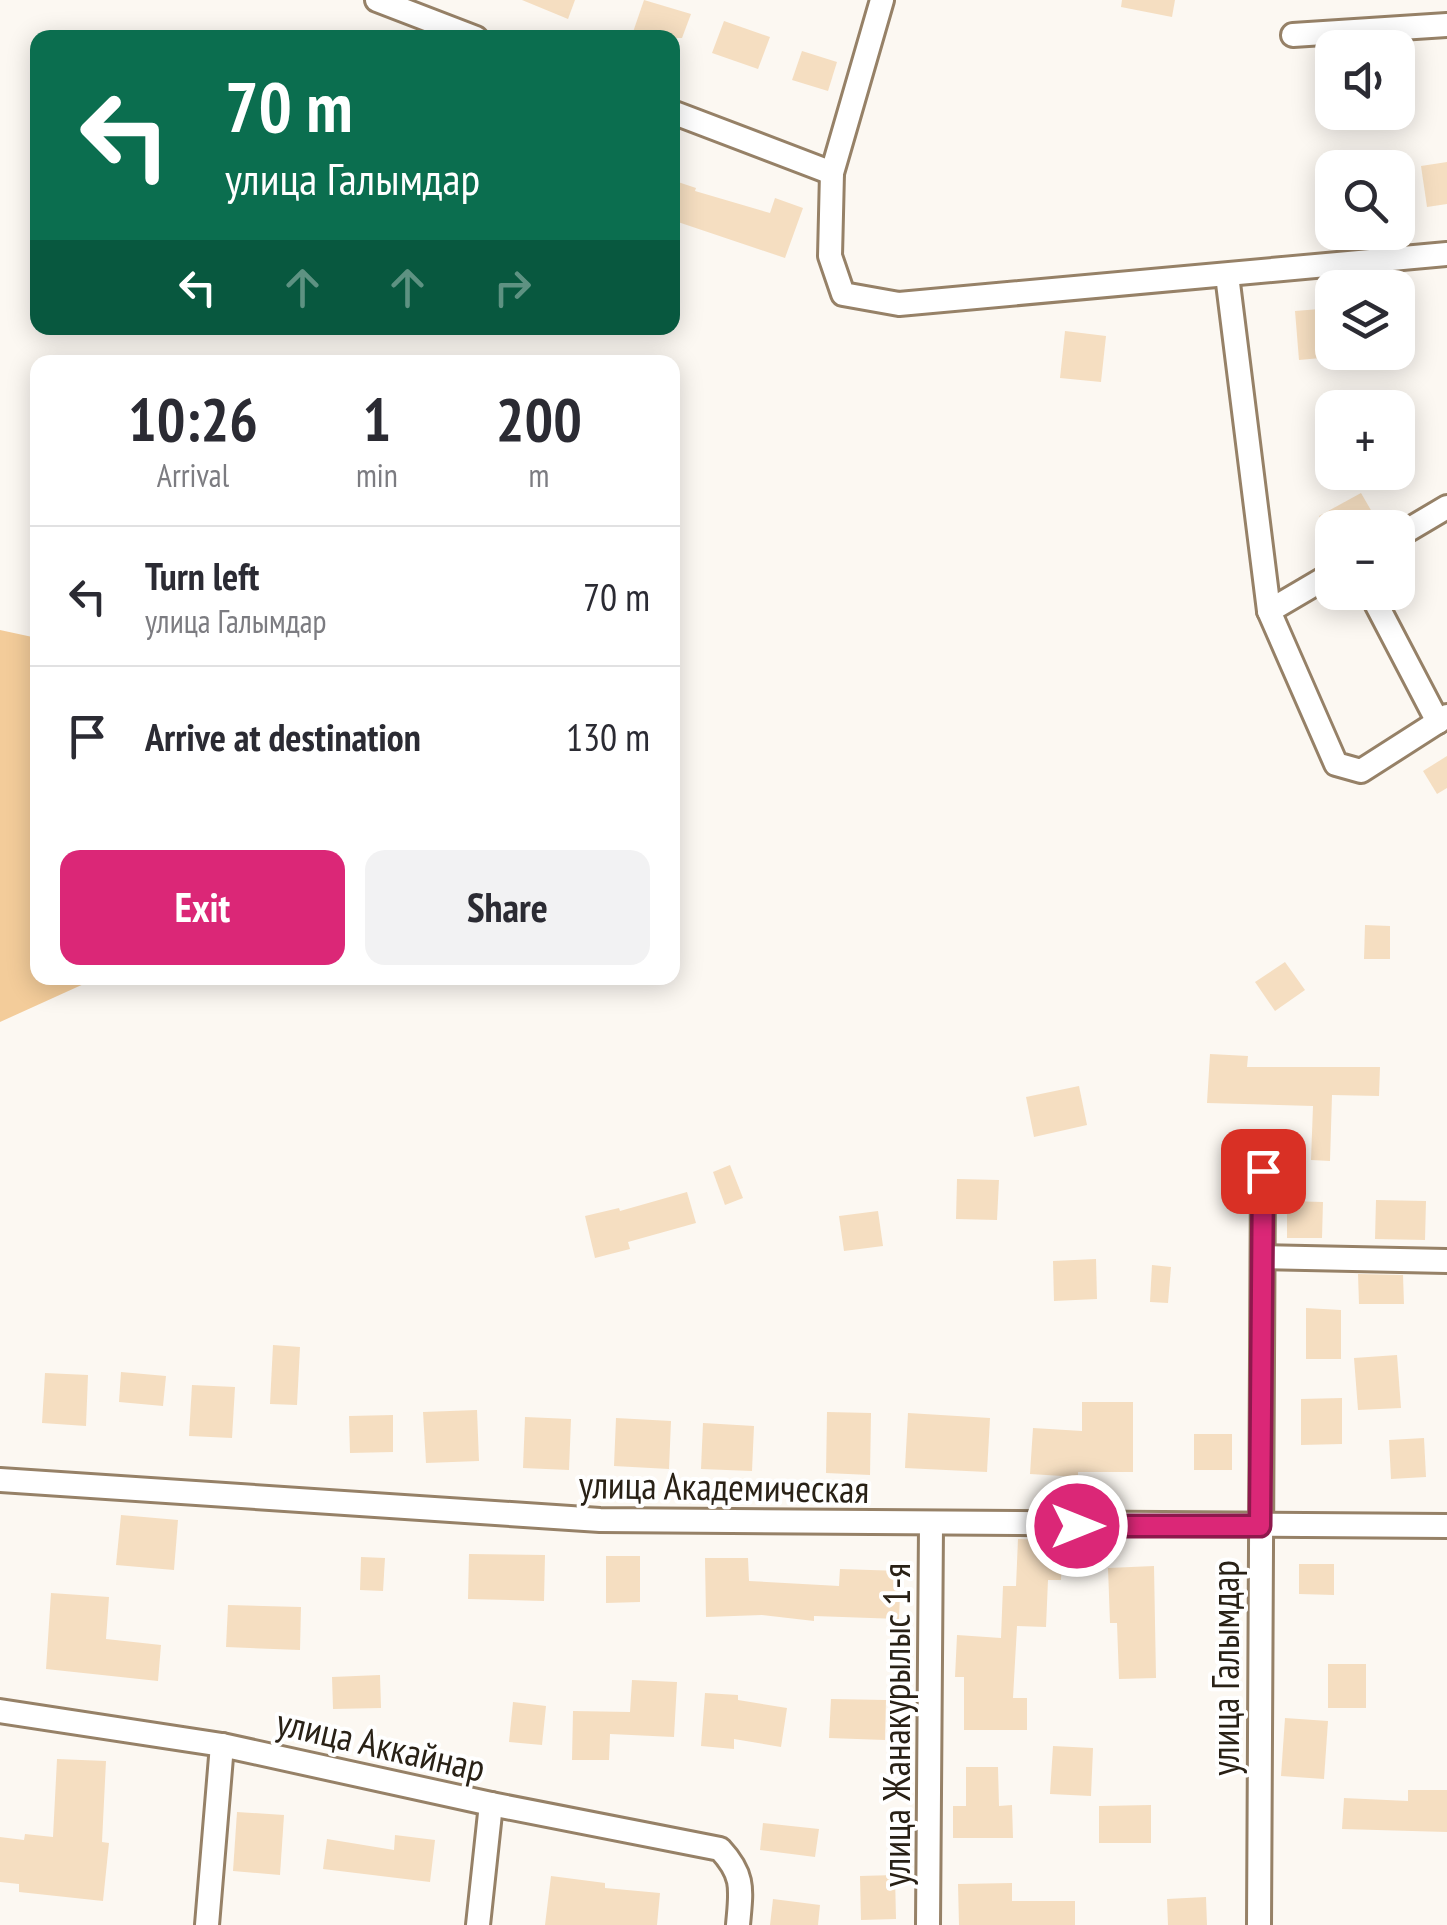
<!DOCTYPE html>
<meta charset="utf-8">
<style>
body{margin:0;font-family:"PT Sans Narrow",sans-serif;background:#f2f2f3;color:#2b2b33;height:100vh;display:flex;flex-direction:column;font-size:38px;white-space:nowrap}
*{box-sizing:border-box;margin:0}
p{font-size:32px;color:#7c7c81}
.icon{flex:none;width:55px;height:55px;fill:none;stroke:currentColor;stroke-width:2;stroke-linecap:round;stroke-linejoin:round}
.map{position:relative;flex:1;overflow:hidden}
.side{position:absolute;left:30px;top:355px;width:650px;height:630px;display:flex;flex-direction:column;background:#fff;border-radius:20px;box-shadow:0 5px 25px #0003}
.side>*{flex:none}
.top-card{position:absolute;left:30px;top:30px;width:650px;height:305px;border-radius:20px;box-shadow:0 5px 25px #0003;background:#0b6e4f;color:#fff;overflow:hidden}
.controls{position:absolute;left:1315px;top:30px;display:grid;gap:20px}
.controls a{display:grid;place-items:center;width:100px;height:100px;border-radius:20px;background:#fff;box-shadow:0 5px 25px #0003;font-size:50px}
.pin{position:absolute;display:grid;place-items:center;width:85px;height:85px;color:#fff;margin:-42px;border-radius:20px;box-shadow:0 5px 15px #0006}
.me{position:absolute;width:110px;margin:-55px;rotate:90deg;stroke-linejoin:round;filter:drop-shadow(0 0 8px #0008)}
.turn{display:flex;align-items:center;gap:35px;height:210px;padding:0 30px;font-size:45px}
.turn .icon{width:130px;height:130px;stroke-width:2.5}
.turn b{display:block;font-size:70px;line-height:85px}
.lanes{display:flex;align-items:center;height:95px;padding:0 30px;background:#0003;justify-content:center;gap:50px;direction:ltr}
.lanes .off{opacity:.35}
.eta{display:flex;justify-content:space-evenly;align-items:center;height:170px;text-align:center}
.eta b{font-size:60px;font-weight:700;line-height:70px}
.primary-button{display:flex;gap:20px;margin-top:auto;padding:20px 30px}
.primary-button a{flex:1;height:115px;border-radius:20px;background:#db2777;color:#fff;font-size:40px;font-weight:700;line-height:115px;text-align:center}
.primary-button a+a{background:#f2f2f3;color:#2b2b33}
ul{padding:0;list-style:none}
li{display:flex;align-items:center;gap:30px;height:140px;padding:0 30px;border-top:2px solid #e1e1e2}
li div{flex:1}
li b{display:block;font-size:38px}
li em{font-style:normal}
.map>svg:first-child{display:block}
</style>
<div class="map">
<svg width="1447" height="1925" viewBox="0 0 1447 1925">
<rect width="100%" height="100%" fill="#fcf8f2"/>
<polygon fill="#f3cc9a" points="0,630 37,638 38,978 97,978 0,1022"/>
<g fill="#f5dec1">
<polygon points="522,0 575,0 568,19"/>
<polygon points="644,0 691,14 682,38 648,38 633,32"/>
<polygon points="1122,0 1175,0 1172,17 1121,7"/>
<polygon points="724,21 770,37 758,69 712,53"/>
<polygon points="802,51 837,62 828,91 792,80"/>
<polygon points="1447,162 1447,204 1427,207 1421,166"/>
<polygon points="672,180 696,188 695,191 770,213 775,198 803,208 785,258 672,220"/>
<polygon points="1332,308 1332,357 1299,360 1295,311"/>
<polygon points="1065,331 1106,336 1101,382 1060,378"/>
<polygon points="1361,493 1372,512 1343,528 1332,528 1329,535 1319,516"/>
<polygon points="1447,756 1447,788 1437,794 1423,771"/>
<polygon points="1365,925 1390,926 1390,959 1364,959"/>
<polygon points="1285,962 1305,990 1275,1011 1255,982"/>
<polygon points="1210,1054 1248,1056 1247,1067 1380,1067 1379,1096 1332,1095 1330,1161 1311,1160 1313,1106 1207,1103"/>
<polygon points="1079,1086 1087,1125 1034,1137 1026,1097"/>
<polygon points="730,1165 743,1198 725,1205 713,1172"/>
<polygon points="957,1179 999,1180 997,1220 956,1219"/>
<polygon points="687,1192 696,1223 628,1242 630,1249 595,1258 585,1216 619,1208 620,1211"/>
<polygon points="1376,1200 1426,1201 1425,1240 1375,1239"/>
<polygon points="1287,1201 1323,1202 1322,1238 1287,1238"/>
<polygon points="878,1211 883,1246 844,1251 839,1216"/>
<polygon points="1096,1259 1097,1299 1054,1301 1053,1261"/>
<polygon points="1152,1265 1171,1267 1168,1303 1150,1302"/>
<polygon points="1358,1274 1403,1275 1404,1304 1359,1304"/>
<polygon points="1306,1308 1341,1310 1341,1359 1306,1359"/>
<polygon points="273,1345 300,1347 297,1405 270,1404"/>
<polygon points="1397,1355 1401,1408 1358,1410 1354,1358"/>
<polygon points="121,1372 166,1376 163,1406 119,1402"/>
<polygon points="45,1373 88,1375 86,1426 42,1423"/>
<polygon points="192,1385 235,1387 232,1438 189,1436"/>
<polygon points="1342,1398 1342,1444 1301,1445 1301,1399"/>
<polygon points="1082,1402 1133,1402 1133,1472 1078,1472 1078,1477 1030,1474 1033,1428 1082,1431"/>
<polygon points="477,1410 479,1461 426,1463 423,1412"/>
<polygon points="827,1412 871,1413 870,1475 826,1473"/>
<polygon points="908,1413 990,1418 987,1472 905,1468"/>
<polygon points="393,1415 393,1452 350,1453 349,1416"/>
<polygon points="525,1417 571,1419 569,1470 523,1468"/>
<polygon points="616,1418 671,1421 669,1469 614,1466"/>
<polygon points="703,1423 754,1426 752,1471 701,1469"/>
<rect x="1194" y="1434" width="38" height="36"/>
<polygon points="1424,1438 1426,1477 1391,1479 1389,1440"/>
<polygon points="121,1515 178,1520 174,1570 116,1565"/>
<polygon points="1018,1539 1063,1541 1061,1580 1048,1580 1046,1627 1017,1626 1013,1698 1027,1698 1027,1730 964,1730 964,1677 955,1677 957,1635 1001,1638 1003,1586 1016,1586"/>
<polygon points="469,1554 545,1555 544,1601 468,1599"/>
<polygon points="606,1556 640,1556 640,1602 606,1603"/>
<polygon points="361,1557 385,1558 383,1591 360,1590"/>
<polygon points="705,1558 748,1558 749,1581 839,1586 840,1569 901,1571 899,1619 814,1616 814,1621 762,1615 706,1617"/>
<polygon points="1299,1564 1334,1564 1334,1595 1299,1594"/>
<polygon points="1154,1566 1156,1678 1119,1679 1117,1623 1110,1623 1108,1568"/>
<polygon points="51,1593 109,1597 106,1639 161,1645 158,1681 46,1669"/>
<polygon points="228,1605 301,1607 300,1650 226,1647"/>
<rect x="1328" y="1664" width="38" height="44"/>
<polygon points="380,1675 381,1708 333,1709 332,1677"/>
<polygon points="632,1680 677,1682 674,1737 610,1734 609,1760 572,1760 573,1711 630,1712"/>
<polygon points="705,1693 738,1695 738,1700 787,1708 781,1747 734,1739 734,1749 701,1746"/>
<polygon points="831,1699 886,1700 885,1740 829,1738"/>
<polygon points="513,1702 546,1706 542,1745 509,1742"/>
<polygon points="1285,1718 1328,1721 1324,1779 1281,1776"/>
<polygon points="1053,1746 1093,1748 1091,1796 1050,1794"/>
<polygon points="57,1759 106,1761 102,1842 109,1843 103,1901 19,1892 19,1884 0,1882 0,1837 24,1840 25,1834 53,1837"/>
<polygon points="966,1767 998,1767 999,1806 1012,1805 1013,1838 953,1838 953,1806 966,1806"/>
<polygon points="1408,1790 1447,1790 1447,1832 1342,1829 1344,1798 1408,1801"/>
<polygon points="1151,1805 1151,1843 1099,1843 1099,1806"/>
<polygon points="237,1812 284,1815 280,1875 233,1871"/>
<polygon points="763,1823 819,1829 815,1857 760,1850"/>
<polygon points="395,1835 435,1840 430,1882 323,1869 327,1839 394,1850"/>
<polygon points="895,1875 896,1919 861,1920 860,1876"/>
<polygon points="551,1876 605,1883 605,1888 660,1893 657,1925 545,1925"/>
<polygon points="1012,1883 1012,1901 1075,1901 1075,1925 959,1925 958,1884"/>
<polygon points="1206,1897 1207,1925 1168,1925 1167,1899"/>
<polygon points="773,1899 820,1905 818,1925 770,1925"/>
</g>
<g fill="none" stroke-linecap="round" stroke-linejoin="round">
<defs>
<g id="street">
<polyline points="377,0 476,38"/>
<polyline points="882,0 832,173 830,256 843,294 899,304 1447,254"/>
<polyline points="1293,35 1447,25"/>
<polyline points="672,112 832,173"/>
<polyline points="1227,275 1269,611 1336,764 1361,771 1447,716"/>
<polyline points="1398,536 1447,507"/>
<polyline points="1370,592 1438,722"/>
<polyline points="1269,611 1332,574"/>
<polyline points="1263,1257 1447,1261"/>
<polyline points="0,1480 600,1520 1447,1526"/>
<path d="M0,1711L222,1745L491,1804L720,1849C745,1876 741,1890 738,1925"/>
<polyline points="207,1925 222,1745"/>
<polyline points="478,1925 491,1804"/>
<polyline points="928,1925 931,1526"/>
<polyline points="1259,1925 1263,1171"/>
</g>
</defs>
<use href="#street" stroke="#968167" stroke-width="28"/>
<use href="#street" stroke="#fff" stroke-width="22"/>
</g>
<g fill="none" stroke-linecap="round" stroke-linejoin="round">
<defs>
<polyline id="route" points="1077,1526 1260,1526 1263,1171"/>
</defs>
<use href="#route" stroke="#8e194d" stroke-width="25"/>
<use href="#route" stroke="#db2777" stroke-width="18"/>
</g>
<g text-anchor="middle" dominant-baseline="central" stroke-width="8" stroke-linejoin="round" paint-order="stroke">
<g font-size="38" fill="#292116" stroke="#fff">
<text transform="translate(724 1486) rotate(1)">улица Академическая</text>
<text transform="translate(1224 1668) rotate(-90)">улица Галымдар</text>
<text transform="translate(895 1725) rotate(-90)">улица Жанакурылыс 1-я</text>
<text transform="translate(381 1744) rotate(13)">улица Аккайнар</text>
</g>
</g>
</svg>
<div class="controls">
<a><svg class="icon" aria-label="sound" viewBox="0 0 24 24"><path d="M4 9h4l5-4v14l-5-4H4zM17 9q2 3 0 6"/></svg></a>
<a><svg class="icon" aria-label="search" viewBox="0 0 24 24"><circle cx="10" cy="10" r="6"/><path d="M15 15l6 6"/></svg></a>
<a><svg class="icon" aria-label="layers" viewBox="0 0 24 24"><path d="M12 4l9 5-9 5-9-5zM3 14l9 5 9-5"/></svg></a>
<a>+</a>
<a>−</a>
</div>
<div class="pin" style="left:1263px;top:1171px;background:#d93025"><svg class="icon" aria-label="arrive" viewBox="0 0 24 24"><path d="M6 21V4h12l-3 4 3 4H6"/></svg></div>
<svg class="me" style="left:1077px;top:1526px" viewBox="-20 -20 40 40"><circle r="17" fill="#db2777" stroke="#fff" stroke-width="3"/><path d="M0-11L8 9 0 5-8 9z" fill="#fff"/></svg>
<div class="top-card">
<div class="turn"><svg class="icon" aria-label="left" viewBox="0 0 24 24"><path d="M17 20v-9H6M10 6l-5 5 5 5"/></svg><div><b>70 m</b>улица Галымдар</div></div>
<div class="lanes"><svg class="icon" aria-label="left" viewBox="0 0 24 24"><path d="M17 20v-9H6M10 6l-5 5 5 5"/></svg><svg class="icon off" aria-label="ahead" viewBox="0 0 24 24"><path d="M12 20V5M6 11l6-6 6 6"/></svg><svg class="icon off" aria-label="ahead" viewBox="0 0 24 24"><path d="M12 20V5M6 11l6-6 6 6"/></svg><svg class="icon off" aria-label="right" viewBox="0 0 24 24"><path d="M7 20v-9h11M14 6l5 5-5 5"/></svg></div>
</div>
<section class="side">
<div class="eta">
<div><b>10:26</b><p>Arrival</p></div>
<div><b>1</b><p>min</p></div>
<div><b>200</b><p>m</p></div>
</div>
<ul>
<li><svg class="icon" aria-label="left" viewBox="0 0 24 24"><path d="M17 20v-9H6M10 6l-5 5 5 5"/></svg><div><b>Turn left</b><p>улица Галымдар</p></div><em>70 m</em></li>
<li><svg class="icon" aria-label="arrive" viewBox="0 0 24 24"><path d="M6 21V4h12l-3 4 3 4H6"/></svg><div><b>Arrive at destination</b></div><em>130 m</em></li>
</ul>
<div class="primary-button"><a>Exit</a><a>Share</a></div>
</section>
</div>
